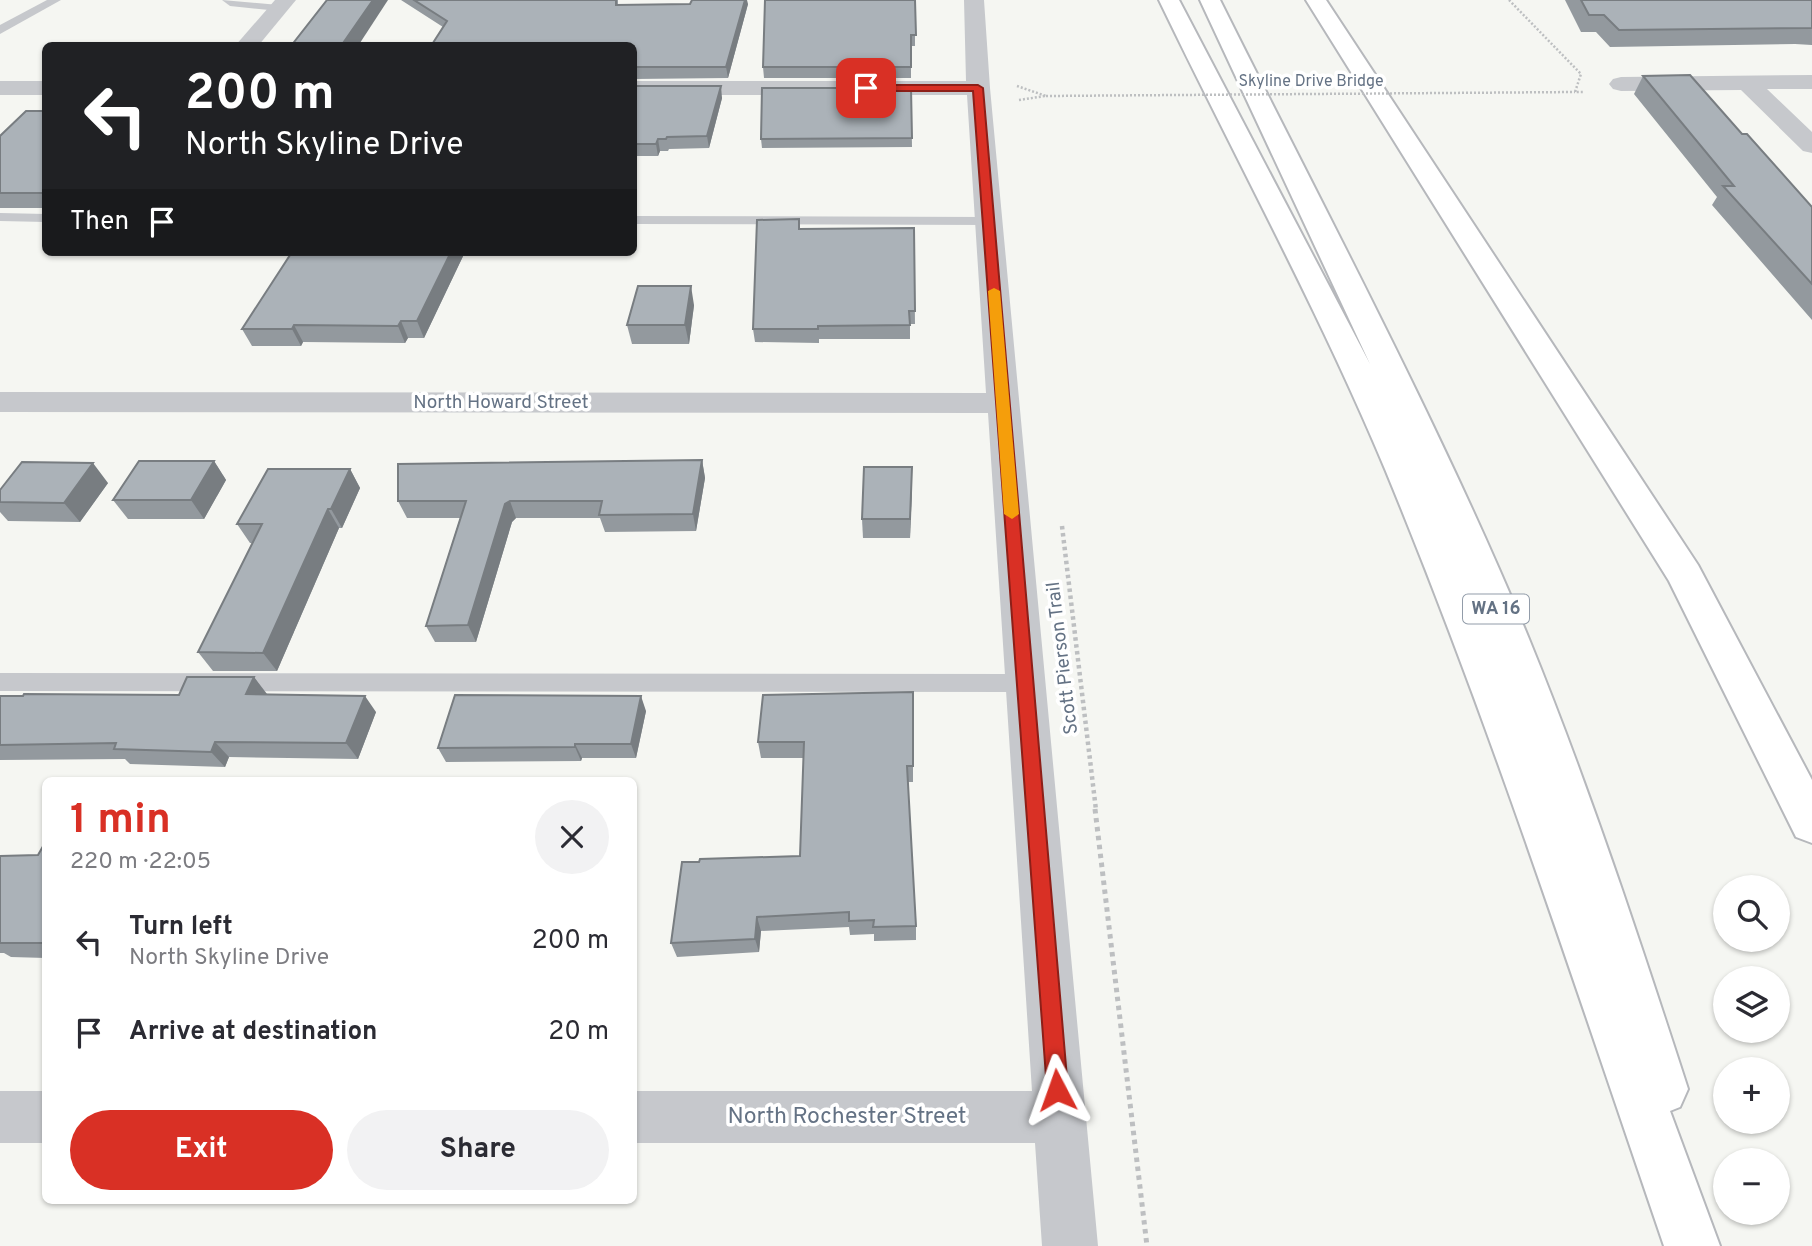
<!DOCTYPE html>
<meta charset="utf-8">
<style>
body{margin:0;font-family:Overpass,sans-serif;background:#f2f2f3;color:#2b2b33;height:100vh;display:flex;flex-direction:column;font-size:26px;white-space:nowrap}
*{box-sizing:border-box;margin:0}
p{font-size:23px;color:#7c7c81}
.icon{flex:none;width:38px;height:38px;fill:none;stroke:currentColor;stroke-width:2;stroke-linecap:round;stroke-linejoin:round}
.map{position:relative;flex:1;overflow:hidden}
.panel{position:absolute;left:42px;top:777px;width:595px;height:427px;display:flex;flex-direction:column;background:#fff;border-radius:10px;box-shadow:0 2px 5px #0004}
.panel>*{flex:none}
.banner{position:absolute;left:42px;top:42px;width:595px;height:214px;border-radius:10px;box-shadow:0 2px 5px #0004;background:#202124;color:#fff;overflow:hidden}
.controls{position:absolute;left:1713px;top:875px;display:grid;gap:14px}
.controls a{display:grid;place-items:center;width:77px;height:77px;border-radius:50%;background:#fff;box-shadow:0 2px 5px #0004;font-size:35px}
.pin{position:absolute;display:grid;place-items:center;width:60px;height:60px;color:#fff;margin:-30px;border-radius:14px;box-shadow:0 4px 10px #0006}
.me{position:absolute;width:77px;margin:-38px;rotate:356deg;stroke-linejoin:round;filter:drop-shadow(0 0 5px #0008)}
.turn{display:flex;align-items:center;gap:24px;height:147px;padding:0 28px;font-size:32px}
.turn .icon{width:91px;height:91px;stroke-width:2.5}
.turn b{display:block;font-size:49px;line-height:60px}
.then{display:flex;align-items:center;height:66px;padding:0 28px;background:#0003;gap:14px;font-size:26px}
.round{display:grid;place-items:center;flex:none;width:74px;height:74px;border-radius:37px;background:#f2f2f3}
.summary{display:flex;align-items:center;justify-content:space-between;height:119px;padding:0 28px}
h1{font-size:42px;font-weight:700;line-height:52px;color:#d93025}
.cta{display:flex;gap:14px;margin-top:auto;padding:14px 28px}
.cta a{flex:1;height:80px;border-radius:42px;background:#d93025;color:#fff;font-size:28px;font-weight:700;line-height:80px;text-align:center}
.cta a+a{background:#f2f2f3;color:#2b2b33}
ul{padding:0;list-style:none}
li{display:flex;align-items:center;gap:21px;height:91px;padding:0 28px}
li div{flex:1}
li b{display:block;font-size:26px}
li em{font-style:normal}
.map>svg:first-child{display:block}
</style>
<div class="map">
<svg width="1812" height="1246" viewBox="0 0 1812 1246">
<rect width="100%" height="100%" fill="#f5f6f2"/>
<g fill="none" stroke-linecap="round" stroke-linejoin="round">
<defs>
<g id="motorway">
<path d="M1159,0H1179L1370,364L1200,0H1220C1325,211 1439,422 1529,639C1589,786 1639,938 1688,1089L1680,1107L1670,1111L1720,1246H1664C1575,986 1490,723 1385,469C1318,309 1234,156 1159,0Z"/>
<polygon points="1306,0 1326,0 1698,565 1812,780 1812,843 1796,837 1669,581"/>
</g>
</defs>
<use href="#motorway" stroke="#b6b8bc" stroke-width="4"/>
<g stroke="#bdbfc1" stroke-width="2.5" stroke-dasharray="2 2" stroke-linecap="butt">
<polyline points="1509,0 1581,74 1575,92 1584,92"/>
<polyline points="1017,86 1046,96"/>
<polyline points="1019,100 1045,96"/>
</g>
<polyline stroke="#bdbfc1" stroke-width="4.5" stroke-dasharray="3.5 3.5" stroke-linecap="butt" points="1062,526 1096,810"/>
<polyline stroke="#bdbfc1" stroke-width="5" stroke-dasharray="4.5 4.5" stroke-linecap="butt" points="1095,809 1147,1246"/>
<g fill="#c6c8cc" fill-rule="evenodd">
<polygon points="47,0 61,0 0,34 0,25"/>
<polygon points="222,0 279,5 285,8 279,11 230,6"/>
<polygon points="0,213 46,214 46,222 0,221"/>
<polygon points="634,216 988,217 995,221 988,225 634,224"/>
<polygon points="0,673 1025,674 1033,677 1036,683 1033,689 1025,692 0,691"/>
</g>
<g fill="#c6c8cc" fill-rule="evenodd">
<polygon points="275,0 296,0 258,46 235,46"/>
<polygon points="964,0 984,0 990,88 1098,1246 1042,1246 1035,1143 634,1143 634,1091 1032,1091 988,413 0,412 0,392 986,393 967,95 634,95 634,81 966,81"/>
<polygon points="1812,75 1812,89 1767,89 1812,132 1812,153 1803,151 1741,90 1621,91 1613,89 1609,84 1613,79 1621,77"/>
<rect x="0" y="81" width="46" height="14"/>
<rect x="0" y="1091" width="46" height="52"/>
</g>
<use href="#motorway" fill="#fff" fill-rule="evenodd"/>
<polyline stroke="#bdbfc1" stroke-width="2.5" stroke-dasharray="2 2" stroke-linecap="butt" points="1046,96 1575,92"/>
</g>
<g fill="#93999e">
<polygon points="401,0 618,0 618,5 748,4 728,78 634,79 634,46 443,27"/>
<polygon points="915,0 915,46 911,46 911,78 764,78 763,67"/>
<polygon points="1565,0 1812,0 1812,45 1795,44 1610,47 1596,32 1581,32"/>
<polygon points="1643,76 1742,134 1812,207 1812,320 1712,205 1717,197 1634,94"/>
<polygon points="634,86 722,98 709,148 669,149 668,151 660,151 658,156 634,156"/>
<polygon points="911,88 912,147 762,148 761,139"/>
<polygon points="46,111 46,208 0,208 0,136"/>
<polygon points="914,228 915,324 910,324 910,339 819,339 819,343 755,342 753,329 800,229"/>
<polygon points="292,252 465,252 424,338 408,338 405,343 303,342 301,346 252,346 242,329"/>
<polygon points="694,305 689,344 632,344 627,325"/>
<polygon points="702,460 705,478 696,531 605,532 600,518 516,518 512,522 476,642 435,642 426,626 460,518 407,518 398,501"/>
<polygon points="214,461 226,480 204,519 128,519 113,500"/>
<polygon points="350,469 360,488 342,528 339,528 277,671 213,671 198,652 252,543 250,543 237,524"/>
<polygon points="108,483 80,522 8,521 0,512 0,490"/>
<polygon points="912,486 910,538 863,538 862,519"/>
<polygon points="254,677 266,695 376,712 358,759 229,757 225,767 130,764 125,759 0,760 0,696 179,695"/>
<polygon points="913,692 913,782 908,782 916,926 916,940 874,941 874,934 850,935 849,927 761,931 759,952 677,957 671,943 699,862 800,856 804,758 761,758 758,742"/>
<polygon points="646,711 636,758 582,758 581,761 446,762 438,748"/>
<polygon points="46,841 46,958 11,957 4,953 0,953 0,856 38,855"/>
</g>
<g fill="#787d81">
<polygon points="373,0 388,0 358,46 341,46"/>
<polygon points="745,0 747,0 748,4 728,78 726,67"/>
<polygon points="721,86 722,98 709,148 707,136"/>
<polygon points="658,139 660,151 658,156 656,144"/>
<polygon points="451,252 465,252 424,338 417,321"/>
<polygon points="691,286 694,305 689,344 685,325"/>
<polygon points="401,321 408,338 405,343 398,326"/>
<polygon points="294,325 303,342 301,346 292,329"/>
<polygon points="702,460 705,478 696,531 693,514"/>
<polygon points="214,461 226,480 204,519 191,500"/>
<polygon points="93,463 108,483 80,522 64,503"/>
<polygon points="912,467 912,486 910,538 910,519"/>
<polygon points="350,469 360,488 342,528 331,509"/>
<polygon points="510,501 516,518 512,522 476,642 468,625 505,504"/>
<polygon points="328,509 339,528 277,671 263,653"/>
<polygon points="254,677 267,694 259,711 246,694"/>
<polygon points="365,696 376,712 358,759 346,743"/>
<polygon points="641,696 646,711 636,758 631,744"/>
<polygon points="215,742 229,757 225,767 211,752"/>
<polygon points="575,744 582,758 581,761 575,747"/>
<polygon points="757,917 761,931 759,952 755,939"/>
</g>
<g fill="#abb2b8" stroke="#787d81" stroke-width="2">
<polygon points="327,0 373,0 341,46 291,46"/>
<polygon points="414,0 616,0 616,5 690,4 692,0 745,0 726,67 634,67 634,46 431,46 447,21"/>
<polygon points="765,0 915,0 916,35 911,35 911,67 763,67"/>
<polygon points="1581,0 1812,0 1812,28 1619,30 1604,15 1589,15"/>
<polygon points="1690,75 1742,134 1747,134 1812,207 1812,284 1723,186 1734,186 1643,76"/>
<polygon points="634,86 721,86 707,136 667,137 666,139 658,139 656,144 634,144"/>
<polygon points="762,88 911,88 912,138 761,139"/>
<polygon points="26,111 46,111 46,193 0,193 0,136"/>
<polygon points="799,219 799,229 914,228 915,311 909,311 910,325 818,326 818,329 753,329 757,220"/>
<polygon points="292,252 451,252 417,321 401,321 398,326 294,325 292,329 242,329"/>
<polygon points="638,286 691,286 685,325 627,325"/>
<polygon points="702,460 693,514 599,515 602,501 510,501 505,504 468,625 426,626 466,501 398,501 398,464"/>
<polygon points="139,461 214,461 191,500 113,500"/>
<polygon points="22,462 93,463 64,503 0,502 0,490"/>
<polygon points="864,467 912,467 910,519 862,519"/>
<polygon points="268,469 350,469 331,509 328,509 263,653 198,652 262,524 237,524"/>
<polygon points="187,677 254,677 246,694 365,696 346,743 215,742 211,752 114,749 116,743 0,745 0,696 23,696 24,694 179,695"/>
<polygon points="913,692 913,766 907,766 916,926 873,927 874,920 849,921 849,912 757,917 755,939 671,943 682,862 699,862 700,859 800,856 804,742 758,742 763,695"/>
<polygon points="455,695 641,696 631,744 575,744 575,747 438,748"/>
<polygon points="46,841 46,943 0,943 0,856 38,855"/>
</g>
<polygon fill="#d93025" stroke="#8d1f18" stroke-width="2" points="978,85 983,88 1068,1090 1065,1097 1057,1101 1050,1097 1047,1090 973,91 866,91 861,88 866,85"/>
<polygon fill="#f59e0b" points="994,288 1000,291 1019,514 1012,519 1004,514 988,291"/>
<g text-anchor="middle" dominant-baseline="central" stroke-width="7" stroke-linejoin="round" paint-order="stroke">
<g font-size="16" fill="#647284" stroke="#fff">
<text x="1311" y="82">Skyline Drive Bridge</text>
</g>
<rect fill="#fff" stroke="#929ca9" stroke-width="2" x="1463" y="594.5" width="66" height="29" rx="5"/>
<g font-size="18" font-weight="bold" fill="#647284">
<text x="1496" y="609">WA 16</text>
</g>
<g font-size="19" fill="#647284" stroke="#fff">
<text x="501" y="403">North Howard Street</text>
<text transform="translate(1063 658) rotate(-97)">Scott Pierson Trail</text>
</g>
<g font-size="23" fill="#647284" stroke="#fff">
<text x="847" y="1117">North Rochester Street</text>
</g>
</g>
</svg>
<div class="controls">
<a><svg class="icon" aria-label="search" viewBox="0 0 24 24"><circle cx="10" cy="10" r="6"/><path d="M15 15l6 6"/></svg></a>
<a><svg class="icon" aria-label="layers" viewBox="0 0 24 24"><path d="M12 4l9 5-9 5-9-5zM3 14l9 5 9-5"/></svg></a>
<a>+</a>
<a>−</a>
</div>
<div class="pin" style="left:866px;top:88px;background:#d93025"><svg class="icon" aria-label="arrive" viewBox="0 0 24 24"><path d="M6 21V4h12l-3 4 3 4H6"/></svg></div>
<svg class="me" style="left:1057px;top:1090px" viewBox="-20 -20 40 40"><path d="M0-17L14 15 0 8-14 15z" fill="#d93025" stroke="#fff" stroke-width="4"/></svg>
<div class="banner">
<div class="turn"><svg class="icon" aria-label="left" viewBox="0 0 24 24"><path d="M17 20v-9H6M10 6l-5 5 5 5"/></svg><div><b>200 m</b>North Skyline Drive</div></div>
<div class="then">Then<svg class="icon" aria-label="arrive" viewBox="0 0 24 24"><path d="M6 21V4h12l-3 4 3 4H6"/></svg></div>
</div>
<section class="panel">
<div class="summary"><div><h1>1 min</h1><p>220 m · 22:05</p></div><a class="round"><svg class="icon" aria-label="close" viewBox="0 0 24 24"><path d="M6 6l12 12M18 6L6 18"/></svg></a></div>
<ul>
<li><svg class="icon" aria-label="left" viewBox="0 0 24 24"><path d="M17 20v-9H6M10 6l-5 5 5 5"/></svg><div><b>Turn left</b><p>North Skyline Drive</p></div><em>200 m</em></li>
<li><svg class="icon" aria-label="arrive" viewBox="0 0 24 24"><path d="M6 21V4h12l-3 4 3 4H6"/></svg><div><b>Arrive at destination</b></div><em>20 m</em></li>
</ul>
<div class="cta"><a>Exit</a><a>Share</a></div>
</section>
</div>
